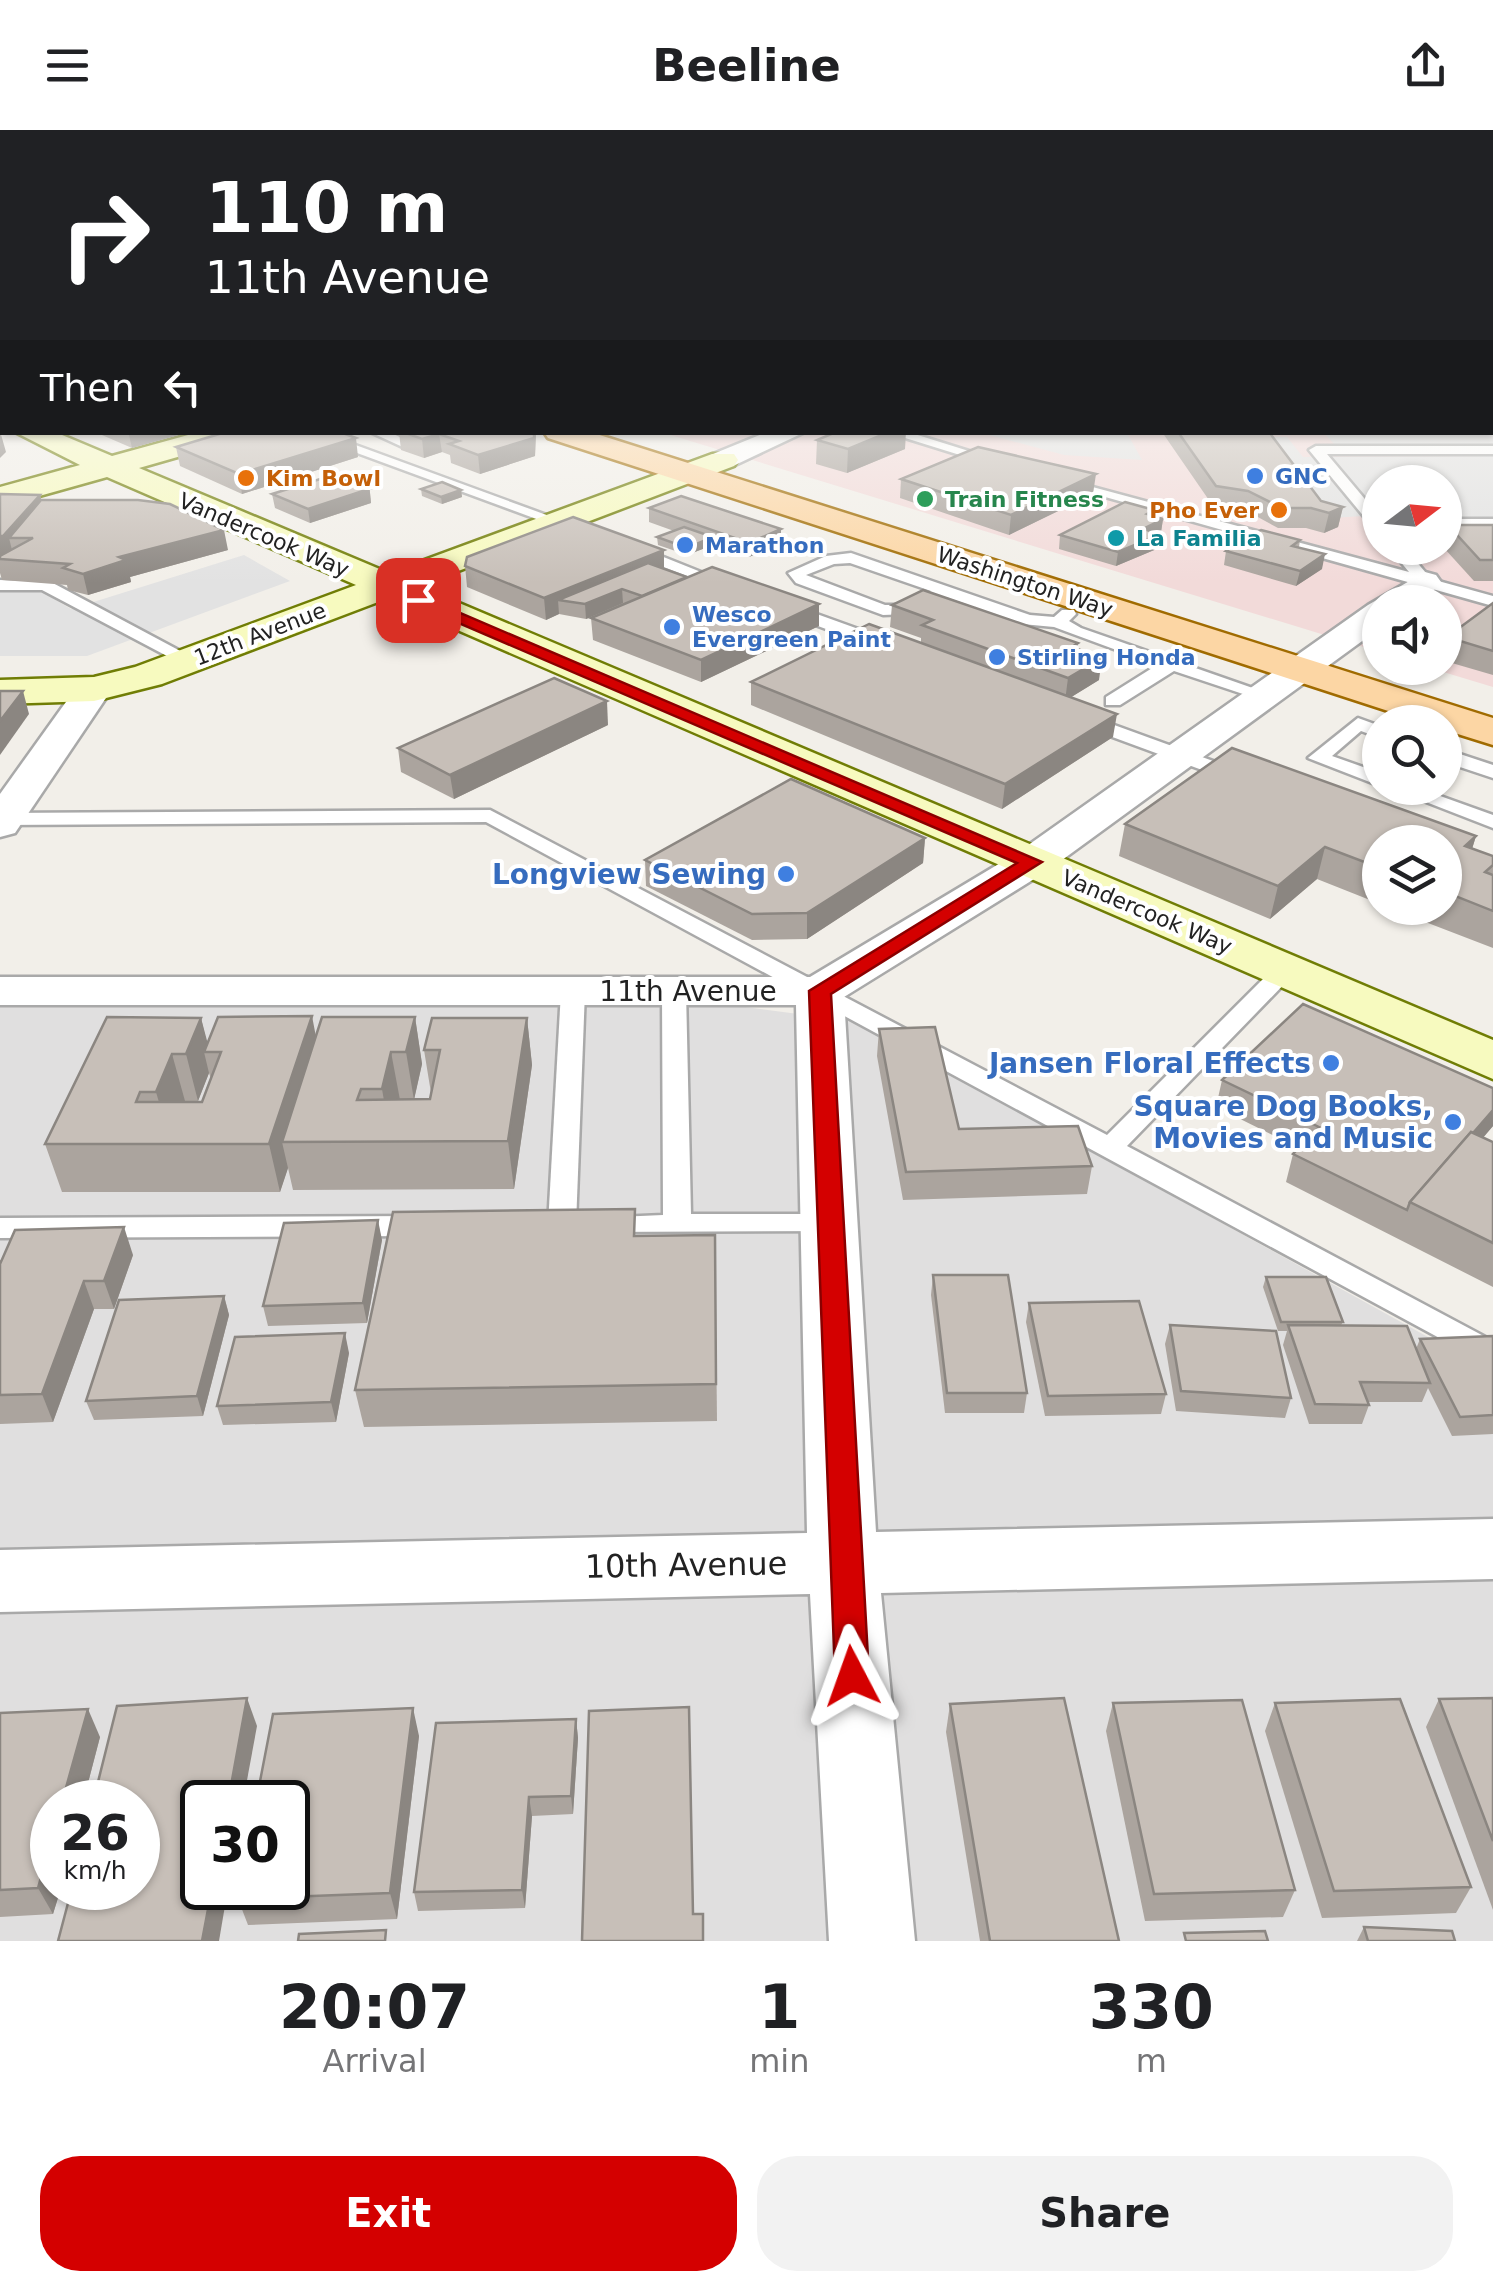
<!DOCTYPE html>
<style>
body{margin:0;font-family:"DejaVu Sans",sans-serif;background:#f2f2f2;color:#202124;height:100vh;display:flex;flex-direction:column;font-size:38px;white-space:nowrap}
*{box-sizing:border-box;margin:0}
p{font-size:32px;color:#757577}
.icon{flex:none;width:55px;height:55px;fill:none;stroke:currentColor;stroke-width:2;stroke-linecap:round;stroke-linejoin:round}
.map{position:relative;height:1811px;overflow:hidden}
.sheet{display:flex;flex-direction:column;background:#fff;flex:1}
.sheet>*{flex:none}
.hud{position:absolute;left:0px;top:0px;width:1495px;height:305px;box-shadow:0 2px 8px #0004;background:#202124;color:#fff;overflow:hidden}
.needle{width:65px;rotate:74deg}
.buttons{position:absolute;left:1362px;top:335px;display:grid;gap:20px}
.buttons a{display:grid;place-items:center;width:100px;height:100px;border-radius:50%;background:#fff;box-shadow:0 2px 8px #0004;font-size:50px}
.speed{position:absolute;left:30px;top:1650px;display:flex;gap:20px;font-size:50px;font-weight:700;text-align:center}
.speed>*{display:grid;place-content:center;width:130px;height:130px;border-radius:50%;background:#fff;box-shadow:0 2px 8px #0004;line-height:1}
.speed small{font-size:25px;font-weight:400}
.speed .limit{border:5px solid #111;border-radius:15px;background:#fff;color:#111}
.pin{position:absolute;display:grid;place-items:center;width:85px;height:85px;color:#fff;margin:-42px;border-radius:20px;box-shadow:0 5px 15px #0006}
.me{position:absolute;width:110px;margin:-55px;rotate:356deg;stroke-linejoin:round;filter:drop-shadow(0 0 8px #0008)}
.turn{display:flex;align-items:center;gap:35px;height:210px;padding:0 40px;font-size:45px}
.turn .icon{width:130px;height:130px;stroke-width:2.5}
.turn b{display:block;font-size:70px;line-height:85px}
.then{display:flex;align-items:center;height:95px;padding:0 40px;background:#0003;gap:20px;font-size:38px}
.eta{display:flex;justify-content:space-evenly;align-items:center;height:170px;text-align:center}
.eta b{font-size:60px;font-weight:700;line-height:70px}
.action{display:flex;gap:20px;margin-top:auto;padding:20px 40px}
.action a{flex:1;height:115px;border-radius:40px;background:#d40000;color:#fff;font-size:40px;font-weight:700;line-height:115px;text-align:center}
.action a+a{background:#f2f2f2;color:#202124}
header{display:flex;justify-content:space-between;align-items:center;height:130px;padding:0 40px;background:#fff;font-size:45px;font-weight:700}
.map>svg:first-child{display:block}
</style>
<header><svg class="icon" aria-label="menu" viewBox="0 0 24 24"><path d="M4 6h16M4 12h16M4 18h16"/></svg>Beeline<svg class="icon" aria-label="share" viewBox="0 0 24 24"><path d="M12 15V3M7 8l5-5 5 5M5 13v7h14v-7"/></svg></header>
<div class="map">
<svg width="1493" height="1811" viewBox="0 0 1493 1811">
<rect width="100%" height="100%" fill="#f2efe9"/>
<path fill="#e0dfdf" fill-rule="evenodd" d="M708,872L859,892L1493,1243V1811H0V873ZM52,1672H138V1758H52ZM202,1672H288V1758H202Z"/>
<path fill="#f2dad9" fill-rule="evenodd" d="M1493,199V557L1430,538H1445V472H1380V522L664,303L1492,302ZM1380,352H1445V418H1380Z"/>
<g fill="#e2e2e2">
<polygon points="1493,199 1493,314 1335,315 1324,303 1492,302"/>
<polygon points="982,303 1127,303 1142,330 1064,325"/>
<polygon points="1267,307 1287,307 1303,327 1493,326 1493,408 1445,408 1445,352 1380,352 1380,385 1330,388"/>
<polygon points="244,425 290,451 87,526 0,526 0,457 34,457 71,479"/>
</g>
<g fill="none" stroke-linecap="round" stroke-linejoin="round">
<defs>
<g id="lane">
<polygon points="300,302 320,302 582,398 569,401"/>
<polygon points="370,302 389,302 419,316 407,319"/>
<polygon points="886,302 908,302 1004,332 992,335"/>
<polygon points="1493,316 1493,324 1327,324 1380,387 1380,402 1375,400 1309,320 1316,316"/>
<polygon points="1059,348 1409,442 1389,418 1405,418 1431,449 1493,466 1493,476 1059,354"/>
<rect x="1445" y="389" width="48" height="10"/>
<polygon points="629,418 641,418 736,456 722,459 629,424"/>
<path d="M851,423L1030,485L1054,487L1062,480H1074L1076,484L1069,491L1081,498L1273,565L1264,571L1174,541L1120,575H1106V567L1157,535L1054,497L1022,494L946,467L908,484L883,485L796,453L788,443L826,426ZM850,433L931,461L899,475H885L806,445L834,434Z"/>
<polygon points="0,450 51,452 199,531 184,535 42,460 0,460"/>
<polygon points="789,474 889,510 892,514 877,518 783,483 781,479"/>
<polygon points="1084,584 1246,643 1249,647 1239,653 1232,651 1077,594 1075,590"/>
<polygon points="1358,588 1380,596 1380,608 1361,601 1332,626 1380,643 1380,656 1308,628"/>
<polygon points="1445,619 1493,635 1493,648 1445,632"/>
<polygon points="1390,658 1418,658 1493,685 1493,698"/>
<polygon points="490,680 1107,1005 1276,836 1292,836 1296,841 1292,846 1127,1016 1493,1211 1493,1237 486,692 0,695 0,683"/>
<polygon points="573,854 585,861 576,1095 572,1102 552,1102 548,1095 561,861"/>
<polygon points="674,854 686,861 691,1084 829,1084 839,1087 843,1094 839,1101 595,1102 591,1095 595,1088 663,1085 662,861"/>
<polygon points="420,1086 430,1089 434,1096 430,1103 420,1106 0,1108 0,1088"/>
</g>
<g id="street">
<polygon points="767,302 805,302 733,336 713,336 709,330 713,324"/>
<path d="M1425,442L1436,445L1441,452C1425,474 1405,472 1380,472V498L1047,741L844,867L876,1402L1493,1389V1449L881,1463L915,1811H829L810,1464L0,1482V1420L807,1403L796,875H0V847H810L1017,723L1368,475Z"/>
<polygon points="94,548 107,551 112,559 15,703 0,707 0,664 81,551"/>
</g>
<polygon id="secondary" points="15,302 55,302 112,326 199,302 248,302 244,308 139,338 389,443 712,324 734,324 738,330 734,336 419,456 1493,910 1493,949 386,469 162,554 94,571 0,574 0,550 94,547 135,537 356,455 107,347 0,377 0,357 80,335"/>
<polygon id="primary" points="544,302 590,302 1493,588 1493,615 1445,600 1445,592 1422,592 548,308"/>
</defs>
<use href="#lane" stroke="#a9a9a9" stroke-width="5"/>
<use href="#street" stroke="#a9a9a9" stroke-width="5"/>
<use href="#secondary" stroke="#707d05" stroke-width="5"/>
<use href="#primary" stroke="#a06b00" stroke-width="5"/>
<use href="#lane" fill="#fff" fill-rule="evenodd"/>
<use href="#street" fill="#fff" fill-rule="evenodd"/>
<use href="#secondary" fill="#f7fabf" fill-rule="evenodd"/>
<use href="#primary" fill="#fcd6a4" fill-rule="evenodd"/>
</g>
<g fill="#aba49e" fill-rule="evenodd">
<polygon points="95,302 189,302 132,318"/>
<polygon points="399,302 536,302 535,326 480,344 451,333 450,325 442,322 424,328 401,320"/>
<polygon points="1162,302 1269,302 1321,371 1343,377 1338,397 1324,403 1306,398 1278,398 1245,380 1213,376"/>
<polygon points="817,310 905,319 847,343 816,334"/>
<polygon points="176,317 358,327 242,364 180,336"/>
<polygon points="901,349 1093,364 1009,405 900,368"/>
<polygon points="369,353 371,373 310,393 275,378 272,364"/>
<polygon points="421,359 461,360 462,367 442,374 422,366"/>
<polygon points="0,364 40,365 41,370 228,420 130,447 131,452 88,465 68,460 67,455 2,450 0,443"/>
<polygon points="649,378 781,399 781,413 749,427 713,415 687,425 658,415 657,407 674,401 649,392"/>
<polygon points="1153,386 1163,389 1161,402 1159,404 1159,418 1116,436 1059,419 1060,405"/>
<polygon points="1448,395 1493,395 1493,451 1474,451 1444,418"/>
<polygon points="1300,410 1299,417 1322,439 1296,456 1224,435 1226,421"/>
<polygon points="664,420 664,439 687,447 819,474 819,496 701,552 593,510 591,488 624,474 586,489 559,484 546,490 467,457 465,436"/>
<polygon points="1493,473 1493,545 1445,531 1445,516 1447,507"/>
<polygon points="892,475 1078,513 1077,519 1099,550 1071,567 1113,607 1002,679 751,575 751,552 921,513 921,508 890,497"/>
<polygon points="608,595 454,669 401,642 398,618"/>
<polygon points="1232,618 1476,706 1472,719 1493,726 1493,818 1389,778 1445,778 1445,712 1380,712 1380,774 1317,749 1270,789 1119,726 1125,694"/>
<polygon points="925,708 923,733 807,809 752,810 646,756 645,730"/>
<path d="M415,887L422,934L414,969H430L431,963L424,920L527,888L532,935L514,1059L293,1060L288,1038L280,1062H62L45,1014L201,888L207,914L316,906ZM209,943L211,949L202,972L198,971Z"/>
<polygon points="879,899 959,999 1092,1036 1087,1064 903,1070 877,926"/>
<polygon points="1222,950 1493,958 1493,996 1483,1007 1493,1012 1493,1157 1286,1052 1293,1024 1299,1018 1216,977"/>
<polygon points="715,1105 717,1291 364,1297 355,1260 636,1106"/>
<polygon points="382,1110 367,1193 268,1196 263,1176"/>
<polygon points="133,1125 114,1179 94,1179 53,1292 0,1294 0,1130"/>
<polygon points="933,1145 1027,1263 1024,1283 945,1283 931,1165"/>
<polygon points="1266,1147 1343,1192 1341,1195 1416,1219 1420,1209 1493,1206 1493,1304 1452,1306 1428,1258 1422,1272 1368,1272 1369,1275 1362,1294 1309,1294 1283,1215 1287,1201 1278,1201 1263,1157"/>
<polygon points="224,1166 229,1185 203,1286 94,1290 86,1271"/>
<polygon points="1029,1173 1166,1264 1161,1284 1045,1286 1026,1192"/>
<polygon points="1170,1195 1291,1268 1285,1288 1176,1281 1165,1214"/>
<polygon points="349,1223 336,1292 223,1295 217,1276"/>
<polygon points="1493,1568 1493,1780 1426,1597 1439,1569"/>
<polygon points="1113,1573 1295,1760 1283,1787 1145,1791 1106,1601"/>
<polygon points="1275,1573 1471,1757 1456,1783 1322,1788 1265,1601"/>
<polygon points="950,1574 1119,1811 980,1811 946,1602"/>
<polygon points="0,1583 100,1607 83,1672 52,1672 52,1758 61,1758 53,1784 0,1787"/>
<polygon points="576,1589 578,1608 573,1684 532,1686 525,1778 418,1781 414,1762"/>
<polygon points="419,1606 397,1789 248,1795 238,1769"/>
<polygon points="1364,1797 1455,1811 1357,1811"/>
</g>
<g fill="#8b8681">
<polygon points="0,301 6,322 0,328"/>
<polygon points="140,302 189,302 132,318 129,305"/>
<polygon points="536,302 535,326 480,344 478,325"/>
<polygon points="889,302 906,302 905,319 847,343 848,319"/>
<polygon points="439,304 442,322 424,328 422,309"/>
<polygon points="356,308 358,327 242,364 239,344"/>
<polygon points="1096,344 1093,364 1009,405 1011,385"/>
<polygon points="369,353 371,373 310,393 308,379"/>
<polygon points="461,360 462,367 442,374 441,367"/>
<polygon points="40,365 47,390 9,408 14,428 0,429 0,406"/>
<polygon points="1343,377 1338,397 1324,403 1329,383"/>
<polygon points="1163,389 1161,402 1146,410 1161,404 1159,418 1116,436 1118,422 1143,399"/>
<polygon points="781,399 781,413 749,427 749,413"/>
<polygon points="224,400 228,420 130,447 131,452 88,465 83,444 119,427"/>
<polygon points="713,407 713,415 687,425 687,418"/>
<polygon points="664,420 664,441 558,470 559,484 546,490 544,468"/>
<polygon points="1325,424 1322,439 1296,456 1300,441"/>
<polygon points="622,459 623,473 586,489 585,474"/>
<polygon points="819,474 819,496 701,552 701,530"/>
<polygon points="1102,528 1099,550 1065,571 1068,548"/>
<polygon points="23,561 29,584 0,625 0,591"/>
<polygon points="607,571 608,595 454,669 450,645"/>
<polygon points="1117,584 1113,607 1002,679 1005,654"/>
<polygon points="1476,706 1466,738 1465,716"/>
<polygon points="925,708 923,733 807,809 807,783"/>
<polygon points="1325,717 1317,749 1270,789 1278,756"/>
<polygon points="312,886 321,933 282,1012 288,1038 280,1062 269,1014"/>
<polygon points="415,887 422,934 414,970 406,922"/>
<polygon points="201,888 210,922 204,922 209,943 198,971 186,924"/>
<polygon points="527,888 532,935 514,1059 508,1011"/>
<polygon points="391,922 400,970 390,1006 382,959"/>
<polygon points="172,924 185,971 170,1010 156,962"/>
<polygon points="1493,980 1493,996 1423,1079 1413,1074"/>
<polygon points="378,1090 382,1110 367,1193 363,1173"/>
<polygon points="124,1097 133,1125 114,1179 104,1151"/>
<polygon points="84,1151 94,1179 53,1292 42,1264"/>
<polygon points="224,1166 229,1185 203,1286 197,1266"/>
<polygon points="345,1203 349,1223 336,1292 331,1272"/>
<polygon points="247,1568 257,1596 243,1672 228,1672"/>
<polygon points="413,1578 419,1606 397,1789 390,1763"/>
<polygon points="88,1579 100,1607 83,1672 62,1672"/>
<polygon points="576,1589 578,1608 573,1684 571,1666"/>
<polygon points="529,1667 532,1686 525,1778 522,1760"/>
<polygon points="52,1707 52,1758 61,1758 53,1784 38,1758"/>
<polygon points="212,1758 228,1758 219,1811 202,1811"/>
</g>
<g fill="#c7bfb8" stroke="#8b8681" stroke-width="2.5">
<polygon points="0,228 2,228 2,243 0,244"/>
<polygon points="226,302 340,302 356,308 239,344 176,317"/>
<polygon points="403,302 534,302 534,308 478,325 449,314 459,311 439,304 422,309"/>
<polygon points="836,302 889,302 848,319 817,310"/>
<polygon points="1178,302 1269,302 1321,371 1343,377 1329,383 1311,378 1282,378 1248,361 1216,356"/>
<polygon points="978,317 1096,344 1011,385 901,349"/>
<polygon points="333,345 369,353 361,356 369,359 308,379 272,364"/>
<polygon points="442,352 461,360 441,367 421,359"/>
<polygon points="0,364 40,365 3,406 0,406"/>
<polygon points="681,366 781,399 749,413 649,378"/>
<polygon points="41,370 138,370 170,374 224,400 119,427 126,430 83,444 63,438 70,434 0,429 0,426 33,408 9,408"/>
<polygon points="1125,372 1154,380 1147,384 1163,389 1143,399 1161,404 1118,422 1060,405"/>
<polygon points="573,387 664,420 544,468 465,436 467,427"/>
<polygon points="1448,395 1493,395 1493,430 1480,430"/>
<polygon points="684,397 713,407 687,418 657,407"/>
<polygon points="1261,400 1300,410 1292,416 1325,424 1300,441 1226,421"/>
<polygon points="648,433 687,447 642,466 622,459 585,474 558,470"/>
<polygon points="712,437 819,474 701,530 591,488"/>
<polygon points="923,460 1078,513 1072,517 1102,528 1068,548 922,495 933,490 892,475"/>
<polygon points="1493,473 1493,521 1447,507"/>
<polygon points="869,494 1117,584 1005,654 751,552"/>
<polygon points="554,548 607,571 450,645 398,618"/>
<polygon points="0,561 23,561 0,591"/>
<polygon points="1232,618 1476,706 1465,716 1493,726 1493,735 1485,742 1493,745 1493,781 1445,762 1445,712 1380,712 1380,738 1325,717 1278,756 1125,694"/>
<polygon points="791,649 925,708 807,783 752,784 645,730"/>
<polygon points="1303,874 1493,958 1493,980 1473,1003 1471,1002 1410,1072 1407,1080 1293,1024 1319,997 1222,950"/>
<polygon points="312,886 269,1014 45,1014 107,887 201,888 186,924 172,924 156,962 140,962 136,972 202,972 221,922 204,922 218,887"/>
<polygon points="322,887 415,887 406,922 391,922 382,959 361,959 357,970 430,969 440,920 424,920 432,888 527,888 508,1011 282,1012"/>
<polygon points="935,897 959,999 1078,996 1092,1036 906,1042 879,899"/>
<polygon points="1471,1002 1493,1012 1493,1113 1410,1072"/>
<polygon points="635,1079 634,1106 715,1105 716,1254 355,1260 393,1082"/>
<polygon points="378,1090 363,1173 263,1176 284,1093"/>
<polygon points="124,1097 104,1151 84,1151 42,1264 0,1265 0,1134 15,1100"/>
<polygon points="933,1145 1008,1145 1027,1263 947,1263"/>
<polygon points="1266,1147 1326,1147 1343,1192 1281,1192"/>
<polygon points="224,1166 197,1266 86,1271 119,1170"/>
<polygon points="1139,1171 1166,1264 1048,1266 1029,1173"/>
<polygon points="1170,1195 1276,1201 1291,1268 1181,1261"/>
<polygon points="1288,1195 1407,1196 1430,1253 1360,1252 1369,1275 1315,1274"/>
<polygon points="345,1203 331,1272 217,1276 235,1207"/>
<polygon points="1493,1206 1493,1285 1460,1287 1420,1209"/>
<polygon points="247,1568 228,1672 202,1672 202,1758 212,1758 202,1811 58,1811 72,1758 138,1758 138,1672 93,1672 117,1576"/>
<polygon points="1064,1568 1119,1811 990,1811 950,1574"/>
<polygon points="1493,1568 1493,1711 1439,1569"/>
<polygon points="1400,1569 1471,1757 1334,1761 1275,1573"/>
<polygon points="1242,1570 1295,1760 1154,1764 1113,1573"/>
<polygon points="689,1577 693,1784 703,1784 703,1811 582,1811 589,1581"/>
<polygon points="413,1578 390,1763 238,1769 240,1758 288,1758 288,1672 256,1672 273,1584"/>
<polygon points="88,1579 62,1672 52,1672 52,1707 38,1758 0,1760 0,1583"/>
<polygon points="576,1589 571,1666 529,1667 522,1760 414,1762 436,1593"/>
<polygon points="1364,1797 1452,1801 1455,1811 1368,1811"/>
<polygon points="386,1800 385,1811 298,1811 299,1804"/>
<polygon points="1265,1801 1268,1811 1186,1811 1184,1803"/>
</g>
<linearGradient id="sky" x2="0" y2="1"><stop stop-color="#8fc0e4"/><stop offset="0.44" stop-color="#f9f8f5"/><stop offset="1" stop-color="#f9f8f5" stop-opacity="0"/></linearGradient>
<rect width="1493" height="453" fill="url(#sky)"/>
<polygon fill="#d40000" stroke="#8a0000" stroke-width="2.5" points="412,467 423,467 1042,732 831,864 869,1546 864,1557 852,1561 840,1557 835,1546 809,861 1017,733 412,473"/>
<g fill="#3f7fe0" stroke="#fff" stroke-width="4">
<circle cx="1255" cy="346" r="10"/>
<circle cx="685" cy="415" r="10"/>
<circle cx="672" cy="497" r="10"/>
<circle cx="997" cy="527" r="10"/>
<circle cx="786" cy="744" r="10"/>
<circle cx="1331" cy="933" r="10"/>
<circle cx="1453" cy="992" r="10"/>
</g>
<g fill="#e8710a" stroke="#fff" stroke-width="4">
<circle cx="246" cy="348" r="10"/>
<circle cx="1279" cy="380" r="10"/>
</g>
<circle fill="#2e9e5b" stroke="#fff" stroke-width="4" cx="925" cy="369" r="10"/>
<circle fill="#0f9aa8" stroke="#fff" stroke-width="4" cx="1116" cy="408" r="10"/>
<g text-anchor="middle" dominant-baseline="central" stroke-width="8" stroke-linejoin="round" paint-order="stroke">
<g font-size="22" font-weight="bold" fill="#366cbe" stroke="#fff" text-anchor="start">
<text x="1275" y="346">GNC</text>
<text x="705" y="415">Marathon</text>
<text x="692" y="484">Wesco<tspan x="692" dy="25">Evergreen Paint</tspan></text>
<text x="1017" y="527">Stirling Honda</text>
</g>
<g font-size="22" font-weight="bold" fill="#c56008" stroke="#fff" text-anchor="start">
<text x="266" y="348">Kim Bowl</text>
<text x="1259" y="380" text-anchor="end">Pho Ever</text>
</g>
<g font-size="22" font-weight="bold" fill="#27864d" stroke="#fff" text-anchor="start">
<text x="945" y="369">Train Fitness</text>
</g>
<g font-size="22" fill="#222" stroke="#fff">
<text transform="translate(264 405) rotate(23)">Vandercook Way</text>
<text transform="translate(1025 452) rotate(18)">Washington Way</text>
<text transform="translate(260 504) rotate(-21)">12th Avenue</text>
<text transform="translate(1147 782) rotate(23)">Vandercook Way</text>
</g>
<g font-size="22" font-weight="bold" fill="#0d838f" stroke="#fff" text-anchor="start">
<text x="1136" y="408">La Familia</text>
</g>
<g font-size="28" font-weight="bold" fill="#366cbe" stroke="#fff" text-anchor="end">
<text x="766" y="744">Longview Sewing</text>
<text x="1311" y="933">Jansen Floral Effects</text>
<text x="1433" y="976">Square Dog Books,<tspan x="1433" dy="32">Movies and Music</tspan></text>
</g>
<g font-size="28" fill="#222" stroke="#fff">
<text x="688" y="861">11th Avenue</text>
</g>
<g font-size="32" fill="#222" stroke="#fff">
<text transform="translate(686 1435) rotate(-1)">10th Avenue</text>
</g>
</g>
</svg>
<div class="buttons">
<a><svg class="needle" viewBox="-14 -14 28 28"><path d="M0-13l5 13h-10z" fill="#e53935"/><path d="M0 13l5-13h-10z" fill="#757577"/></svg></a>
<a><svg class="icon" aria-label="sound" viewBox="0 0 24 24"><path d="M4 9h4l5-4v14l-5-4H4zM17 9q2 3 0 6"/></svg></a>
<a><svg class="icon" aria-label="search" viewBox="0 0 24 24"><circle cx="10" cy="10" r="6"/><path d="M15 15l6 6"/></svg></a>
<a><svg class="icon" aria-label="layers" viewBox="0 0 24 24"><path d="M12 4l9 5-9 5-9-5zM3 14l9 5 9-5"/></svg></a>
</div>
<div class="speed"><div>26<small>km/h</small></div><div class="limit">30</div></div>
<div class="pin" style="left:418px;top:470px;background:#d93025"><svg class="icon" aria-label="arrive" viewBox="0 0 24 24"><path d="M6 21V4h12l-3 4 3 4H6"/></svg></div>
<svg class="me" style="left:852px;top:1546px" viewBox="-20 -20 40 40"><path d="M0-17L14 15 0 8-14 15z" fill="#d40000" stroke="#fff" stroke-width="4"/></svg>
<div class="hud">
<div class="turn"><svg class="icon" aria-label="right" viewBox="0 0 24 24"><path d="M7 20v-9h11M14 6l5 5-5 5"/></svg><div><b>110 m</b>11th Avenue</div></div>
<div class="then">Then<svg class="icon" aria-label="left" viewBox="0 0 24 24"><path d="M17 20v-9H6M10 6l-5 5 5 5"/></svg></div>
</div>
</div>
<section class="sheet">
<div class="eta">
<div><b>20:07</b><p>Arrival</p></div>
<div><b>1</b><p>min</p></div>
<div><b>330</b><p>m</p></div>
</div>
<div class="action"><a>Exit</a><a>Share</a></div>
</section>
